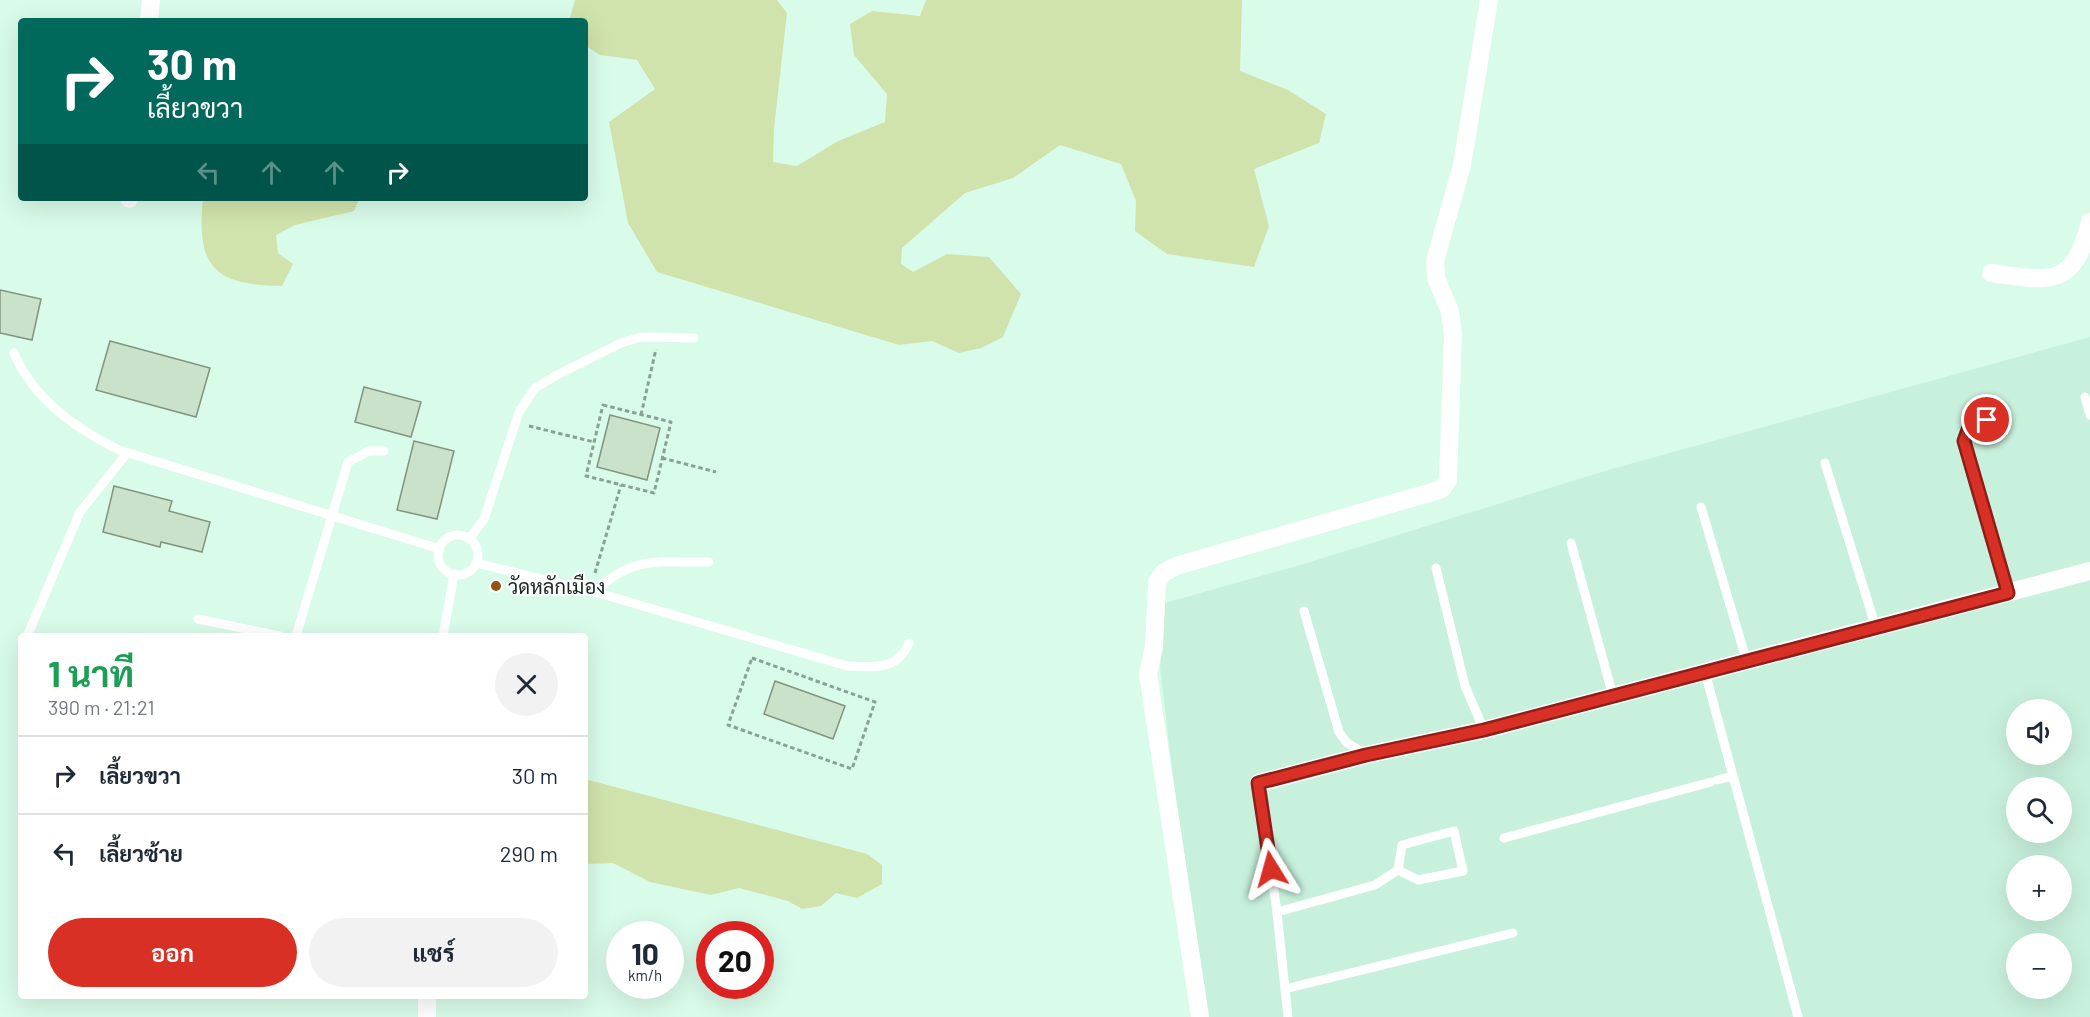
<!DOCTYPE html>
<html lang="th">
<meta charset="utf-8">
<style>
body{margin:0;font-family:Barlow,Sarabun,sans-serif;background:#f2f2f3;color:#1f2937;height:100vh;display:flex;flex-direction:column;font-size:22px;white-space:nowrap}
*{box-sizing:border-box;margin:0}
p{font-size:20px;color:#747a83}
.icon{flex:none;width:33px;height:33px;fill:none;stroke:currentColor;stroke-width:2;stroke-linecap:round;stroke-linejoin:round}
.map{position:relative;flex:1;overflow:hidden}
.side{position:absolute;left:18px;top:633px;width:570px;height:366px;display:flex;flex-direction:column;background:#fff;border-radius:6px;box-shadow:0 6px 24px #0002}
.side>*{flex:none}
.hud{position:absolute;left:18px;top:18px;width:570px;height:183px;border-radius:6px;box-shadow:0 6px 24px #0002;background:#00695c;color:#fff;overflow:hidden}
.fabs{position:absolute;left:2006px;top:699px;display:grid;gap:12px}
.fabs a{display:grid;place-items:center;width:66px;height:66px;border-radius:50%;background:#fff;box-shadow:0 6px 24px #0002;font-size:30px}
.speed{position:absolute;left:606px;top:921px;display:flex;gap:12px;font-size:30px;font-weight:700;text-align:center}
.speed>*{display:grid;place-content:center;width:78px;height:78px;border-radius:50%;background:#fff;box-shadow:0 6px 24px #0002;line-height:1}
.speed small{font-size:15px;font-weight:400}
.speed .limit{border:9px solid #d22;background:#fff;color:#111}
.pin{position:absolute;display:grid;place-items:center;width:51px;height:51px;color:#fff;margin:-26px;border:3px solid #fff;border-radius:50%;box-shadow:0 2px 6px #0007}
.me{position:absolute;width:66px;margin:-33px;rotate:352deg;stroke-linejoin:round;filter:drop-shadow(0 0 4px #0008)}
.turn{display:flex;align-items:center;gap:21px;height:126px;padding:0 30px;font-size:27px}
.turn .icon{width:78px;height:78px;stroke-width:2.5}
.turn b{display:block;font-size:42px;line-height:51px}
.lanes{display:flex;align-items:center;height:57px;padding:0 30px;background:#0003;justify-content:center;gap:30px;direction:ltr}
.lanes .off{opacity:.35}
.round{display:grid;place-items:center;flex:none;width:63px;height:63px;border-radius:32px;background:#f2f2f3}
.overview{display:flex;align-items:center;justify-content:space-between;height:102px;padding:0 30px}
h1{font-size:36px;font-weight:700;line-height:45px;color:#1e9e55}
.button{display:flex;gap:12px;margin-top:auto;padding:12px 30px}
.button a{flex:1;height:69px;border-radius:36px;background:#d93025;color:#fff;font-size:24px;font-weight:700;line-height:69px;text-align:center}
.button a+a{background:#f2f2f3;color:#1f2937}
ul{padding:0;list-style:none}
li{display:flex;align-items:center;gap:18px;height:78px;padding:0 30px;border-top:2px solid #e0e1e3}
li div{flex:1}
li b{display:block;font-size:22px}
li em{font-style:normal}
.map>svg:first-child{display:block}
</style>
<div class="map">
<svg width="2090" height="1017" viewBox="0 0 2090 1017">
<rect width="100%" height="100%" fill="#d9fbea"/>
<path fill="#c8f1dd" fill-rule="evenodd" d="M2090,337V1017H1209L1173,778L1160,667L1165,603L1307,563L1608,470ZM2016,710H2061V754H2016ZM2016,788H2061V832H2016ZM2016,866H2061V910H2016ZM2016,944H2061V988H2016Z"/>
<g fill="#d1e3ac">
<polygon points="575,0 777,0 787,13 774,129 773,162 797,166 838,141 885,122 887,94 854,55 850,24 872,11 920,16 926,0 1242,0 1240,71 1288,90 1326,114 1319,143 1254,169 1269,226 1254,267 1167,254 1135,231 1136,201 1121,164 1060,145 1013,178 965,193 902,248 901,264 913,272 947,254 989,257 1021,294 1003,337 981,348 959,353 932,341 899,345 657,272 628,223 609,122 655,89 637,60 600,55 585,45 585,21 569,21"/>
<path d="M203,198H360L354,211L295,225L276,235L278,253L293,264L282,286C214,285 196,267 203,198Z"/>
<polygon points="585,779 867,854 882,865 882,884 857,898 836,893 821,906 802,909 788,901 739,888 711,895 650,882 613,863 585,864"/>
</g>
<g fill="#cbe2ca" stroke="#80957e" stroke-width="1.5">
<polygon points="0,290 41,299 32,340 0,333"/>
<polygon points="110,341 210,368 196,417 96,390"/>
<polygon points="364,387 421,402 411,437 355,422"/>
<polygon points="610,415 660,428 647,480 597,467"/>
<polygon points="414,441 454,451 437,519 397,510"/>
<polygon points="114,486 172,501 169,511 210,522 202,552 161,542 160,547 103,532"/>
<polygon points="775,681 845,706 833,739 764,714"/>
</g>
<g fill="none" stroke-linecap="round" stroke-linejoin="round">
<g stroke="#89a296" stroke-width="3" stroke-dasharray="4.5 3" stroke-linecap="butt">
<polygon points="603,405 671,422 654,493 586,476"/>
<polyline points="641,415 656,349"/>
<polyline points="529,426 594,442"/>
<polyline points="662,458 716,472"/>
<polyline points="595,573 621,485"/>
<polygon points="752,658 875,702 852,769 728,725"/>
</g>
<g stroke="#fff" stroke-width="9">
<path d="M14,353C33,398 76,429 119,450L440,549"/>
<polyline points="2085,397 2090,415"/>
<polyline points="1987,420 1969,427 1964,441 2008,593"/>
<polyline points="1825,463 1876,628"/>
<polyline points="1701,507 1747,662"/>
<circle cx="458" cy="555" r="20"/>
<polyline points="469,539 484,519 519,412 535,388 557,375 621,343 641,337 694,338"/>
<polyline points="1571,543 1613,696"/>
<path d="M476,563L595,592L847,666C874,667 897,671 909,643"/>
<polyline points="1436,568 1465,686 1484,730"/>
<path d="M595,592C633,554 660,563 709,562"/>
<polyline points="1304,611 1339,732 1346,742 1366,755"/>
<polyline points="198,619 280,636"/>
<polyline points="28,634 80,512 127,453"/>
<polyline points="296,636 348,462 369,451 384,451"/>
<polyline points="443,636 454,574"/>
<polyline points="1705,672 1798,1017"/>
<polyline points="1717,780 1733,776"/>
<polyline points="1259,783 1277,912 1288,1017"/>
<polyline points="1504,838 1711,782"/>
<polyline points="1277,912 1375,885 1398,870 1402,845 1454,831 1463,871 1418,880 1398,870"/>
<polyline points="1285,989 1513,933"/>
</g>
<g stroke="#fff" stroke-width="18">
<polyline points="149,21 151,0"/>
<polyline points="129,199 129,198"/>
<path d="M1991,273C2051,281 2073,289 2090,222"/>
<polyline points="1259,783 1366,755 1484,730 2090,571"/>
<polyline points="427,1017 427,996"/>
<polyline points="1200,1017 1148,674 1154,646 1157,582 1163,573 1176,566 1429,493 1442,489 1448,480 1453,334 1450,311 1436,278 1435,261 1462,165 1489,0"/>
</g>
</g>
<g fill="none" stroke-linecap="round" stroke-linejoin="round">
<defs>
<polyline id="route" points="1271,869 1258,783 1366,755 1484,730 2008,593 1964,441 1969,427 1987,420"/>
</defs>
<use href="#route" stroke="#8d1f18" stroke-width="15"/>
<use href="#route" stroke="#d93025" stroke-width="10"/>
</g>
<circle fill="#905414" stroke="#fff" stroke-width="2" cx="496" cy="586" r="6"/>
<g text-anchor="middle" dominant-baseline="central" stroke-width="4.5" stroke-linejoin="round" paint-order="stroke">
<g font-size="20" fill="#192620" stroke="#fff" text-anchor="start">
<text x="508" y="586">วัดหลักเมือง</text>
</g>
</g>
</svg>
<div class="fabs">
<a><svg class="icon" aria-label="sound" viewBox="0 0 24 24"><path d="M4 9h4l5-4v14l-5-4H4zM17 9q2 3 0 6"/></svg></a>
<a><svg class="icon" aria-label="search" viewBox="0 0 24 24"><circle cx="10" cy="10" r="6"/><path d="M15 15l6 6"/></svg></a>
<a>+</a>
<a>−</a>
</div>
<div class="speed"><div>10<small>km/h</small></div><div class="limit">20</div></div>
<div class="pin" style="left:1987px;top:420px;background:#d93025"><svg class="icon" aria-label="arrive" viewBox="0 0 24 24"><path d="M6 21V4h12l-3 4 3 4H6"/></svg></div>
<svg class="me" style="left:1271px;top:869px" viewBox="-20 -20 40 40"><path d="M0-17L14 15 0 8-14 15z" fill="#d93025" stroke="#fff" stroke-width="4"/></svg>
<div class="hud">
<div class="turn"><svg class="icon" aria-label="right" viewBox="0 0 24 24"><path d="M7 20v-9h11M14 6l5 5-5 5"/></svg><div><b>30 m</b>เลี้ยวขวา</div></div>
<div class="lanes"><svg class="icon off" aria-label="left" viewBox="0 0 24 24"><path d="M17 20v-9H6M10 6l-5 5 5 5"/></svg><svg class="icon off" aria-label="ahead" viewBox="0 0 24 24"><path d="M12 20V5M6 11l6-6 6 6"/></svg><svg class="icon off" aria-label="ahead" viewBox="0 0 24 24"><path d="M12 20V5M6 11l6-6 6 6"/></svg><svg class="icon" aria-label="right" viewBox="0 0 24 24"><path d="M7 20v-9h11M14 6l5 5-5 5"/></svg></div>
</div>
<section class="side">
<div class="overview"><div><h1>1 นาที</h1><p>390 m · 21:21</p></div><a class="round"><svg class="icon" aria-label="close" viewBox="0 0 24 24"><path d="M6 6l12 12M18 6L6 18"/></svg></a></div>
<ul>
<li><svg class="icon" aria-label="right" viewBox="0 0 24 24"><path d="M7 20v-9h11M14 6l5 5-5 5"/></svg><div><b>เลี้ยวขวา</b></div><em>30 m</em></li>
<li><svg class="icon" aria-label="left" viewBox="0 0 24 24"><path d="M17 20v-9H6M10 6l-5 5 5 5"/></svg><div><b>เลี้ยวซ้าย</b></div><em>290 m</em></li>
</ul>
<div class="button"><a>ออก</a><a>แชร์</a></div>
</section>
</div>
